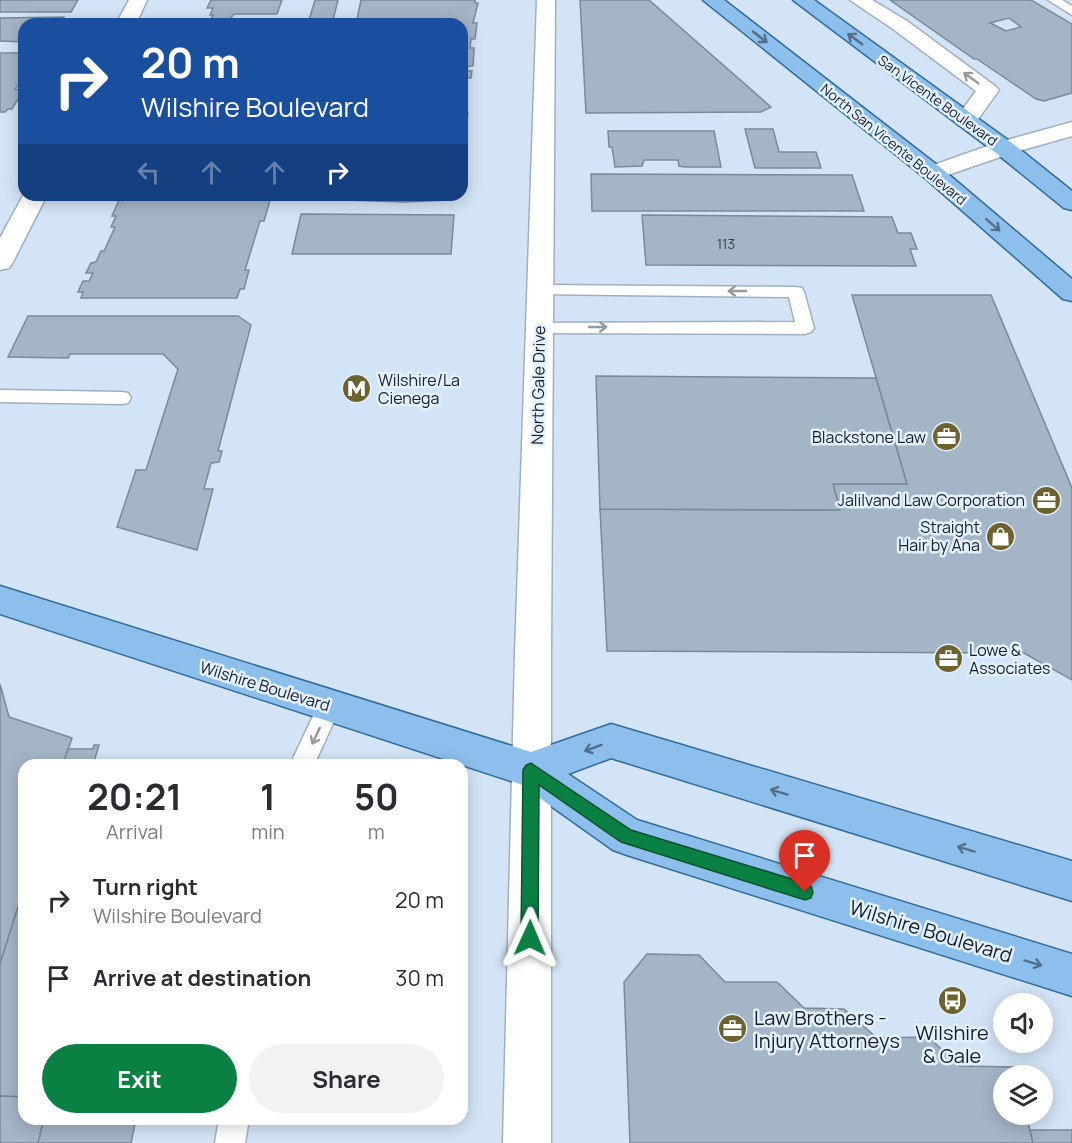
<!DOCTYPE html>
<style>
body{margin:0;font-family:Manrope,sans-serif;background:#f2f2f3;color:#2b2b33;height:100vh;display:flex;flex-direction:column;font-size:22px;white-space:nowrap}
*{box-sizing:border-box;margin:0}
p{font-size:20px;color:#7c7c81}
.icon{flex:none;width:33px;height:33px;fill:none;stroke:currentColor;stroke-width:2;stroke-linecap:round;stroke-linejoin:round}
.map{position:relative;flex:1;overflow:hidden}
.sheet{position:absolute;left:18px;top:759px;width:450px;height:366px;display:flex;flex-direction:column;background:#fff;border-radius:18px;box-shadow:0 3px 15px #0003}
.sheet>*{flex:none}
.guide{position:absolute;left:18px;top:18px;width:450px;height:183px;border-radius:18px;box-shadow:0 3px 15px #0003;background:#1a4fa0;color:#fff;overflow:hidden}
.buttons{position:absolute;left:993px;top:993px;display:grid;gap:12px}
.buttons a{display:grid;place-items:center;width:60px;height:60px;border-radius:50%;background:#fff;box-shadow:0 3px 15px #0003;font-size:30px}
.pin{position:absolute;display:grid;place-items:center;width:51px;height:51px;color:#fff;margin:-62px -26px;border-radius:50% 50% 50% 0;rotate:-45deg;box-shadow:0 0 6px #0007}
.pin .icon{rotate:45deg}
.me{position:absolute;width:66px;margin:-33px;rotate:1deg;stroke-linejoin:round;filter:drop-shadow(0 0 4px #0008)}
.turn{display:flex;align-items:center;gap:21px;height:126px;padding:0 24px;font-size:27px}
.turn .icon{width:78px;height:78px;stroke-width:2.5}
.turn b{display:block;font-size:42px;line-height:51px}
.lanes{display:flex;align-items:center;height:57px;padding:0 24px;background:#0003;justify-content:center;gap:30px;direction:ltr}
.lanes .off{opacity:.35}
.eta{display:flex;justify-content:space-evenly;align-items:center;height:102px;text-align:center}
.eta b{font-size:36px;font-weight:700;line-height:42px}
.button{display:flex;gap:12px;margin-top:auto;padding:12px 24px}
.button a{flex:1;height:69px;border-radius:36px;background:#0b8043;color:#fff;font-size:24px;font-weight:700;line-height:69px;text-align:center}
.button a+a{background:#f2f2f3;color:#2b2b33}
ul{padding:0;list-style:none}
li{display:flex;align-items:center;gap:18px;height:78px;padding:0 24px}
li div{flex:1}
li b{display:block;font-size:22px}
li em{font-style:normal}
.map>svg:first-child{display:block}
</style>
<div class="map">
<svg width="1072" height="1143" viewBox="0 0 1072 1143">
<rect width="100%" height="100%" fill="#d2e4f5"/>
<g fill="#a4b5c6" stroke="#7a8a99" stroke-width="1.5" fill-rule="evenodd">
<polygon points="0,0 78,0 71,12 0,12"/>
<polygon points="211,0 282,0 277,14 234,14 230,19 211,19 213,15 210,15 213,8 207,8"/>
<polygon points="315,0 338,0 333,20 309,20"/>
<polygon points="361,0 475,0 475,3 478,3 473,23 477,23 475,39 471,39 470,48 474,48 473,66 468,66 467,71 472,71 471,78 462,78 462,24 356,24"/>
<polygon points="580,0 649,0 771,107 761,112 586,113"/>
<path d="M890,0H1031L1072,24V93L1044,101L1036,99L977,59H974ZM1009,18L1021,27L1006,31L990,23Z"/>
<polygon points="64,17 60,24 24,24 24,42 0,41 0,18"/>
<polygon points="201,22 273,22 273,24 200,24"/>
<polygon points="0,53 24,53 24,77 15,89 23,91 12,109 8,109 5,112 0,112"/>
<polygon points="462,95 465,97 464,112 468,113 462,147"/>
<polygon points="745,129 773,129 779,152 816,152 821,168 755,168"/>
<polygon points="608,131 714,131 721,167 684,167 679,166 678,160 644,160 642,166 615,167 612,147 609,147"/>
<polygon points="591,174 852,175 864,211 592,211"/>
<polygon points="126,195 268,195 267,197 271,197 264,221 260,221 245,270 249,270 244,289 240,289 237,298 81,298 83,292 78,292 83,281 89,281 93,273 86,273 91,263 96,262 101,251 104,251 115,227 111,227 116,216 112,216 119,200 123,201"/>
<polygon points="315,195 456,195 450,200 404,202 314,199"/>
<polygon points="301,214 454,215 451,254 292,254"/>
<polygon points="642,215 892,217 898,233 911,233 917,249 910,249 916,266 646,265"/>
<polygon points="852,295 991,295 1072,488 1072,680 1024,653 607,651 600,509 840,510 833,484 907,484"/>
<polygon points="28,316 238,316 251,325 218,451 222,451 219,462 211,463 204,489 213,489 197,550 117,527 136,470 146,470 178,369 163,354 70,354 68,358 8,357"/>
<polygon points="596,376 876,378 907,484 833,484 840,510 600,509"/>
<polygon points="0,684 9,717 72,738 63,765 24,765 24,888 0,964"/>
<polygon points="94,745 99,745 93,765 63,765 68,749 93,749"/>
<polygon points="24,888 24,1097 0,1096 0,964"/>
<polygon points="647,954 699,955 725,982 777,982 804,1008 844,1009 877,1038 928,1037 960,1066 1015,1067 1017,1076 1004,1076 1004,1114 1026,1114 1033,1143 630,1143 624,982"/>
<polygon points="0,1096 24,1097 24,1119 44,1119 38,1143 0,1143"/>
<polygon points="44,1119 136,1119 131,1143 38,1143"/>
<polygon points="1030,1130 1072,1130 1072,1143 1033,1143"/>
</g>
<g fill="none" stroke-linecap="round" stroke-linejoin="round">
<defs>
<g id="lane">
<polygon points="1048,0 1062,0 1072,6 1072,15"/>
<polygon points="540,285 796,287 802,288 804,292 814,328 811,332 805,334 540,333 534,331 531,327 534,323 795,322 789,297 534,294 532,290 534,286"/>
<polygon points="0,390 122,392 128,393 131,398 128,403 122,404 0,402"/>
<polygon points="329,696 337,699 341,706 314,765 290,765 321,699"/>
<polygon points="219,1119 249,1119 245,1143 215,1143"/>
</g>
<g id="street">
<polygon points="129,0 147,0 136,24 116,24"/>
<polygon points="537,0 555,0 551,654 551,1143 503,1143 515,654"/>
<polygon points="850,0 872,0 907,21 995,86 999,90 974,125 966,127 958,125 955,120 976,91 893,29"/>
<polygon points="24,194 47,195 13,262 9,268 0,270 0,238"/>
</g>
<polygon id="secondary" points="1072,122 1072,136 1012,153 933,180 925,178 921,173 925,168 996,143"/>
<g id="primary">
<polygon points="703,0 724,0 941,168 1072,279 1072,301 1063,299 925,178"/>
<polygon points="793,0 814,0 1012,143 1072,191 1072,210 1064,208 996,153"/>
<polygon points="0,586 531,752 611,724 1072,861 1072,901 611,758 568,774 637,820 1072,954 1072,996 627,855 613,850 520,784 0,614"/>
</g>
</defs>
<use href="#lane" stroke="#a0b0c1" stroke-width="3"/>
<use href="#street" stroke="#a0b0c1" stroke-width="3"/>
<use href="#secondary" stroke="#a0b0c1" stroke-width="3"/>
<use href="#primary" stroke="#326b9c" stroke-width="3"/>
<use href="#lane" fill="#fff" fill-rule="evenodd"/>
<use href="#street" fill="#fff" fill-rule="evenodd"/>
<use href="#secondary" fill="#fff" fill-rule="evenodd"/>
<use href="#primary" fill="#8cbfeb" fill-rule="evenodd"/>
</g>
<defs><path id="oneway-shaft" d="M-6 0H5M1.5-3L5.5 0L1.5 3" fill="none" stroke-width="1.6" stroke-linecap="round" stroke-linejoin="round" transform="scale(1.5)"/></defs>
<g stroke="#526e88">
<use href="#oneway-shaft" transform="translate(760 37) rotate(38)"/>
<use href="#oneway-shaft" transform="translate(855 39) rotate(-144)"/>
<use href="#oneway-shaft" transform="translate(993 225) rotate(41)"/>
<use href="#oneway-shaft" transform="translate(593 748) rotate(160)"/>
<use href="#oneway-shaft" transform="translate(779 792) rotate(-163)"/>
<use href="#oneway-shaft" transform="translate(966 849) rotate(-163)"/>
<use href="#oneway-shaft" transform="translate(1033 963) rotate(17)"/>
</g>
<g stroke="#979a9c">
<use href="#oneway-shaft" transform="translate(971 78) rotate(-144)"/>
<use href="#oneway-shaft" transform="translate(737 291) rotate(-180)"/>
<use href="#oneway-shaft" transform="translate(598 327)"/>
<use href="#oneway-shaft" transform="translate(316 736) rotate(115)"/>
</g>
<polygon fill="#0b8043" stroke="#07532c" stroke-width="1.5" points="531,763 631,830 805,883 811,886 813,892 811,898 805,900 621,842 539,785 538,938 536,944 530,946 524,944 521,938 523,770 526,765"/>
<defs>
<symbol id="metro-disc" viewBox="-11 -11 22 22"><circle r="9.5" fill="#6d622f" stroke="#e3f1ff"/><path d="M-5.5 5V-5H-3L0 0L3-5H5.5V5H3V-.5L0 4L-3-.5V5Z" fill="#fff"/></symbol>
<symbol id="office-disc" viewBox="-11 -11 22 22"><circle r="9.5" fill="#6d622f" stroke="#e3f1ff"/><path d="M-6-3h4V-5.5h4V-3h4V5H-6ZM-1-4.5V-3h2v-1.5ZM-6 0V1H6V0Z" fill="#fff"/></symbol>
<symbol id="shop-disc" viewBox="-11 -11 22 22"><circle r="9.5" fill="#6d622f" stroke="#e3f1ff"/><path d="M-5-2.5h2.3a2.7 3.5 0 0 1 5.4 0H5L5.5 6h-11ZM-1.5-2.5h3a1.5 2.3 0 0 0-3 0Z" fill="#fff"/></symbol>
<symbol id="bus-disc" viewBox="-11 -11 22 22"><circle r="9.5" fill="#6d622f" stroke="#e3f1ff"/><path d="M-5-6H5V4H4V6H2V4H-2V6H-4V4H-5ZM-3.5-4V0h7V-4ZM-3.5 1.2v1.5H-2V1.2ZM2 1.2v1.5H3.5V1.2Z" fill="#fff"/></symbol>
</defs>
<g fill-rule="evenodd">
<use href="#metro-disc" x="340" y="372" width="33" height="33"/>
<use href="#office-disc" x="930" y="420" width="33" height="33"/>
<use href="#office-disc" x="1030" y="484" width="33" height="33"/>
<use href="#shop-disc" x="984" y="520" width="33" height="33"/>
<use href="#office-disc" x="932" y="642" width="33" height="33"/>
<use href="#bus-disc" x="936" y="984" width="33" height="33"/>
<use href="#office-disc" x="716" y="1012" width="33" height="33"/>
</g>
<g text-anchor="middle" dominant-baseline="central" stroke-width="5" stroke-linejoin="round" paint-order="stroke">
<g font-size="14" fill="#181e24" stroke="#e3f1ff">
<text transform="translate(938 100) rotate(36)">San Vicente Boulevard</text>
<text transform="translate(894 144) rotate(39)">North San Vicente Boulevard</text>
</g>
<g font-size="14" fill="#3b444c">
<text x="726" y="243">113</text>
</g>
<g font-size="16" fill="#181e24" stroke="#e3f1ff" text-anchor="end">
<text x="378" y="380" text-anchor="start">Wilshire/La<tspan x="378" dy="18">Cienega</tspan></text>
<text x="926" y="437">Blackstone Law</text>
<text x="1025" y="500">Jalilvand Law Corporation</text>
<text x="980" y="527">Straight<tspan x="980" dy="18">Hair by Ana</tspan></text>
<text x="969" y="650" text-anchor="start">Lowe &amp;<tspan x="969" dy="18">Associates</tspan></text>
</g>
<g font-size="16" fill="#181e24" stroke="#e3f1ff">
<text transform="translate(538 385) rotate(-89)">North Gale Drive</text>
<text transform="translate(265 686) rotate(17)">Wilshire Boulevard</text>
</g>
<g font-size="20" fill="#181e24" stroke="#e3f1ff">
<text transform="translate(931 931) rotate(17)">Wilshire Boulevard</text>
</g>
<g font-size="20" fill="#181e24" stroke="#e3f1ff" text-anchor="start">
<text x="754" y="1017">Law Brothers -<tspan x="754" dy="23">Injury Attorneys</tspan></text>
<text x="952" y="1032" text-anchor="middle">Wilshire<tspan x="952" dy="23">&amp; Gale</tspan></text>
</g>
</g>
</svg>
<div class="buttons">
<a><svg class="icon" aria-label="sound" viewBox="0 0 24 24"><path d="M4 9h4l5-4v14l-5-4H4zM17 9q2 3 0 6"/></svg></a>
<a><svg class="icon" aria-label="layers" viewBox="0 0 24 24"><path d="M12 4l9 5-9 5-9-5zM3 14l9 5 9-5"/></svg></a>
</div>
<div class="pin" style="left:805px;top:892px;background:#d93025"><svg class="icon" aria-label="arrive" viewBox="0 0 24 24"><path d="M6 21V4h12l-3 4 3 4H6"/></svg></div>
<svg class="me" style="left:530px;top:938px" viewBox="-20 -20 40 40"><path d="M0-17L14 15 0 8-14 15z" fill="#0b8043" stroke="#fff" stroke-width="4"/></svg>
<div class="guide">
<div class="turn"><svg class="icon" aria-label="right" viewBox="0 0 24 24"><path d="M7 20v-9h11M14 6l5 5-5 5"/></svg><div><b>20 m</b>Wilshire Boulevard</div></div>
<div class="lanes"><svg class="icon off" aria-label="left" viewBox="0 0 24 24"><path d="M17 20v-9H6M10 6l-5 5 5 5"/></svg><svg class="icon off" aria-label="ahead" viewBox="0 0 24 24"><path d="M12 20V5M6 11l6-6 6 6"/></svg><svg class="icon off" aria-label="ahead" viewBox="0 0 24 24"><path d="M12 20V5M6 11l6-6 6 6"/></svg><svg class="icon" aria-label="right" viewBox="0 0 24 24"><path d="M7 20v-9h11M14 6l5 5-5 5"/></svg></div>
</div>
<section class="sheet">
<div class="eta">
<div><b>20:21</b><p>Arrival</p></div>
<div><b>1</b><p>min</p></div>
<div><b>50</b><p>m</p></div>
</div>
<ul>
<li><svg class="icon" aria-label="right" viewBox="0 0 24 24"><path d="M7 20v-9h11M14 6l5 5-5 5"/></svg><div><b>Turn right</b><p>Wilshire Boulevard</p></div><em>20 m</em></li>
<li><svg class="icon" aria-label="arrive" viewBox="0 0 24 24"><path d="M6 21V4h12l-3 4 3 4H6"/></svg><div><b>Arrive at destination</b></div><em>30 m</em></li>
</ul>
<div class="button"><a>Exit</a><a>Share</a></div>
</section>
</div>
